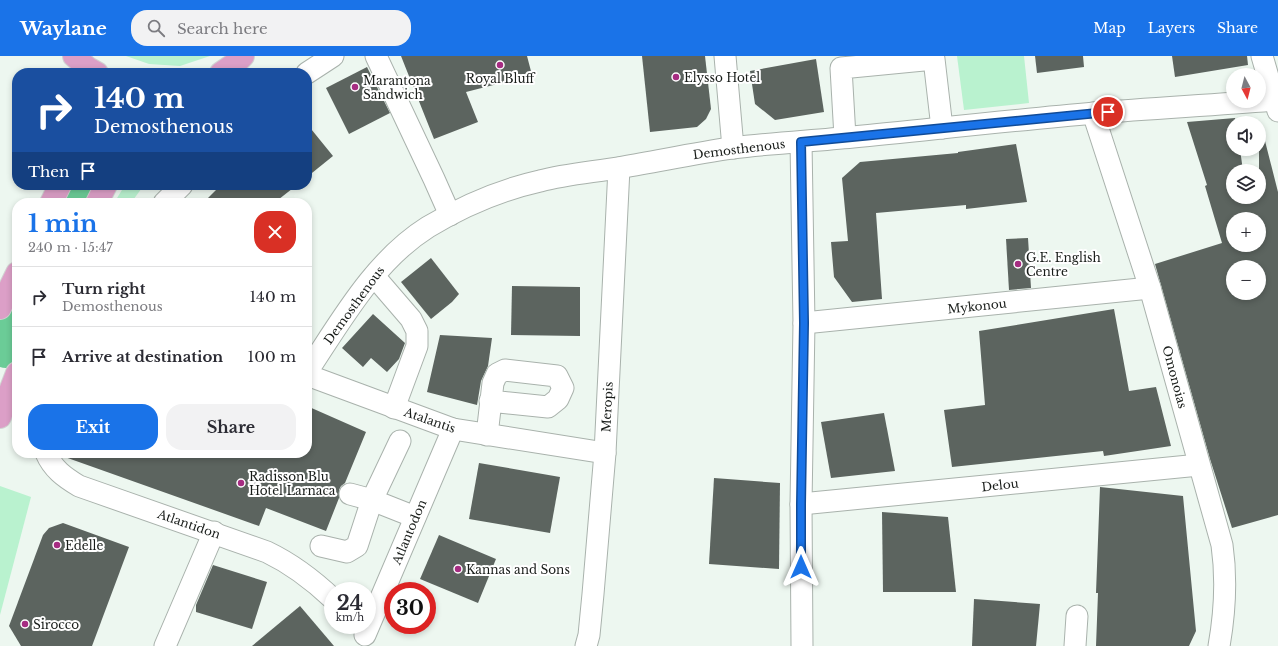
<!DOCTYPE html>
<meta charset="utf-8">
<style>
body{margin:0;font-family:"Libre Baskerville",serif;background:#f2f2f3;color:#2b2b33;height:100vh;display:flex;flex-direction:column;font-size:15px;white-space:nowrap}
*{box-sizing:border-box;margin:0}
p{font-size:13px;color:#7c7c81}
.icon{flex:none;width:22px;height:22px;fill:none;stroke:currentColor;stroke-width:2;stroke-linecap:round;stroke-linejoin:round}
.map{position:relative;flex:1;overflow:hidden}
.panel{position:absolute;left:12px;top:142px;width:300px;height:260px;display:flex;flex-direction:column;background:#fff;border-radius:16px;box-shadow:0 2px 6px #0003}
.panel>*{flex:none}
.banner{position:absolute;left:12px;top:12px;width:300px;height:122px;border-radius:16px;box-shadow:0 2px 6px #0003;background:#1a4fa0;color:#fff;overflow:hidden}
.needle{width:26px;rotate:173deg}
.controls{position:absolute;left:1226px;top:12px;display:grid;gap:8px}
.controls a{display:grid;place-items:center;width:40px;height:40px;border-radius:50%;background:#fff;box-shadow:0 2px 6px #0003;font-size:20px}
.speed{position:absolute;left:324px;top:526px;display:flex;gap:8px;font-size:20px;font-weight:700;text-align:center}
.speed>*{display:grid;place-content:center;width:52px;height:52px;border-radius:50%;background:#fff;box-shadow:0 2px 6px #0003;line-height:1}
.speed small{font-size:10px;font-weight:400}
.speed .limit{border:6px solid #d22;background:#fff;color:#111}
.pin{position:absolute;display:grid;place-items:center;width:34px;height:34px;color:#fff;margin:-17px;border:2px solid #fff;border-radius:50%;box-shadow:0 1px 4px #0007}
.me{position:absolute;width:44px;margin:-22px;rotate:0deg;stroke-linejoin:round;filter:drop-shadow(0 0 3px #0008)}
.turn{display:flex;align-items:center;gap:14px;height:84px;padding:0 16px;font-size:18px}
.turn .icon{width:52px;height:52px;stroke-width:2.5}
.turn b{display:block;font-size:28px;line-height:34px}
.then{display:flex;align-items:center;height:38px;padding:0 16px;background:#0003;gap:8px;font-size:15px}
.round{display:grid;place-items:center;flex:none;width:42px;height:42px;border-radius:16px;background:#f2f2f3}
.summary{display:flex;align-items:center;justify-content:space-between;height:68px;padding:0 16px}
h1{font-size:24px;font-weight:700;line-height:30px;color:#1a73e8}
.button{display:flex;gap:8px;margin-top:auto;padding:8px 16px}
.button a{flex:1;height:46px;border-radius:16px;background:#1a73e8;color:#fff;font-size:16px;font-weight:700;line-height:46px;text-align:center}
.button a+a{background:#f2f2f3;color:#2b2b33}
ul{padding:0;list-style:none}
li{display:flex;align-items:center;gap:12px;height:60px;padding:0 16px;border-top:1px solid #e1e1e2}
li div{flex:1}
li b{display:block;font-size:15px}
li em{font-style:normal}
header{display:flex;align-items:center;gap:24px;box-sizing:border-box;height:56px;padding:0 20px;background:#1a73e8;color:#fff}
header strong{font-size:19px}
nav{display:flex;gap:22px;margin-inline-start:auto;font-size:14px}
.search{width:280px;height:36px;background:#f2f2f3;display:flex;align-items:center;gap:10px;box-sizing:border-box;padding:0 14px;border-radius:16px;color:#7c7c81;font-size:15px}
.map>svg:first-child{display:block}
</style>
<header>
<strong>Waylane</strong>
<div class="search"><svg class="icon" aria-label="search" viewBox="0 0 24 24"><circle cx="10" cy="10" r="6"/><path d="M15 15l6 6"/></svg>Search here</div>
<nav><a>Map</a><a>Layers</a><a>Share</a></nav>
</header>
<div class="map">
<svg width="1278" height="590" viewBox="0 0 1278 590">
<rect width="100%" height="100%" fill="#edf7f0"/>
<g fill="#b9f2cf">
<polygon points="126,0 210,0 180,10 149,8"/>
<polygon points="957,0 1024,0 1029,47 964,54"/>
<polygon points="125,129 144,129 131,147 114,147"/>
<polygon points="0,430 31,441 0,559"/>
</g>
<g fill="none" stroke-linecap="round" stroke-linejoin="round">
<g stroke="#6bcc97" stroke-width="38">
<polyline points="72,147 82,129"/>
<polyline points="6,293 17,267"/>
</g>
</g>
<g fill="#5c645f" fill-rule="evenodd">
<polygon points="401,0 527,0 532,19 466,36 478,66 434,83"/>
<polygon points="642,0 705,0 711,53 706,63 697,71 650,76"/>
<polygon points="1035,0 1083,0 1084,11 1037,17"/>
<polygon points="1172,0 1247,0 1248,9 1175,21"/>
<polygon points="816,3 824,56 775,64 755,48 750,15"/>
<polygon points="367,11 390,57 349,78 326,32"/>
<path d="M1235,62L1236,67H1233V93H1240L1243,115H1233V141H1259V86L1265,85L1278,136V459L1232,472L1210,403L1155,208L1222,187L1205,130L1207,129L1187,66ZM1233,163H1259V189H1233ZM1233,211H1259V237H1233Z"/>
<polygon points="307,68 333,100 307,121"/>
<polygon points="1016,88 1027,146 966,153 966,149 876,157 882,243 852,246 834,221 831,186 848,185 842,122 860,106 958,97 958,96"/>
<polygon points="221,129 297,129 274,147 203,147"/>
<polygon points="1028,182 1031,232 1009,234 1006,183"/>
<polygon points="431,202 459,238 452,246 431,263 401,226"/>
<polygon points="512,230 580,231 580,280 511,279"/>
<polygon points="1114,253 1129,335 1156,331 1171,390 1104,400 1103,395 952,411 944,354 985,349 979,275"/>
<polygon points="373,258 405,287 399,303 387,316 371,302 363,311 342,292"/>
<polygon points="440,279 492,282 488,310 481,325 477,349 427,336"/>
<polygon points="307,350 366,376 345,427 341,430 339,434 339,442 326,475 266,452 259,470 62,400 59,397 307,397"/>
<polygon points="884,357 895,415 831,422 821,366"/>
<polygon points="479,407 560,421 550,477 469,463"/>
<polygon points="714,422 780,427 779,513 709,508"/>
<polygon points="1100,431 1183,440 1196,575 1189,590 1096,590 1098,537 1096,537"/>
<polygon points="882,456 948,461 956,536 883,536"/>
<polygon points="63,467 129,491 92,590 21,590 9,570 43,479 49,472"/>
<polygon points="439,479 496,503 478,547 420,523"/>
<polygon points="213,509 267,526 252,573 196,556 196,549"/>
<polygon points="974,543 1040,548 1036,590 972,590"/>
<polygon points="300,550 334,590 252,590"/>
</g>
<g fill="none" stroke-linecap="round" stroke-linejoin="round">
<defs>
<g id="minor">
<polyline points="376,0 434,123 450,159"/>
<polyline points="725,0 733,92"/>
<polyline points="1262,0 1278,55"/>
<polyline points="307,17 333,0"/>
<path d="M1093,57L1150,232L1222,489C1227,524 1225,556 1219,590"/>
<polyline points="845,81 841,12 934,3 942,72"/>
<polyline points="801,86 804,267 801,448 802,590"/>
<polyline points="164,147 182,129"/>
<polyline points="374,220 411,263 417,275 417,290 394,352"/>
<polyline points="804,267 1150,232"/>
<path d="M307,316C341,265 374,205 428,171C463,150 500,134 540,125C567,118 595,116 623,111C659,105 696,97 732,92C772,87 813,85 853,81C934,73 1015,64 1095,57C1155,52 1215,49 1275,44"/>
<polyline points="307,319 453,373 605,397"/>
<polyline points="487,379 493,327 497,318 505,314 557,320 563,332 558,343 548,351 490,345"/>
<path d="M46,397C53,413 64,421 79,430L267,496C292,508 313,524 333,543"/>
<polyline points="350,438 372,444 415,461"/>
<polyline points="801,448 1199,409"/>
<polyline points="321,490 347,496 357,490 372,444 400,385"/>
<polyline points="365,579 453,373"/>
<polyline points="165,590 214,476"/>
<polyline points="586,590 589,579 593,538 605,397 619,112"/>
<polyline points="1075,590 1077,560"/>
</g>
<g id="major">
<polyline points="74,0 88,12 97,17"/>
<polyline points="221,17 237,6 243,0"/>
<polyline points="51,147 60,129"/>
<polyline points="97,147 106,129"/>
<polyline points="0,252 17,217"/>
<polyline points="0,361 17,317"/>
</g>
</defs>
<use href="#minor" stroke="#a9b2ac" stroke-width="23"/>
<use href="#major" stroke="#d1d2d1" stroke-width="24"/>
<use href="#minor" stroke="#fff" stroke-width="21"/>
<use href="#major" stroke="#dc9fc7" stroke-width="22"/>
</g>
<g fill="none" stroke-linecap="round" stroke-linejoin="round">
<defs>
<polyline id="route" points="801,511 801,448 804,267 801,86 1108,56"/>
</defs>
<use href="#route" stroke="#114b97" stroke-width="10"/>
<use href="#route" stroke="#1a73e8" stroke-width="7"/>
</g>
<g fill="#a62c82" stroke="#fff" stroke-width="1.5">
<circle cx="500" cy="9" r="4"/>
<circle cx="676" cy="21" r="4"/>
<circle cx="355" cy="31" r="4"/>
<circle cx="1018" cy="208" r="4"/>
<circle cx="241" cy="427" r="4"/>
<circle cx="57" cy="489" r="4"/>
<circle cx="458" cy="513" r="4"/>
<circle cx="25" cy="568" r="4"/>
</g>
<g text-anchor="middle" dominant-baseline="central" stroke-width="4" stroke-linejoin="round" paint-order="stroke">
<g font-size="12" fill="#181c19" stroke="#fff" text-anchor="start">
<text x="684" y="21">Elysso Hotel</text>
<text x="500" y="22" text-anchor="middle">Royal Bluff</text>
<text x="363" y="24">Marantona<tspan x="363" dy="14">Sandwich</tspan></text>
<text x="1026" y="201">G.E. English<tspan x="1026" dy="14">Centre</tspan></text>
<text x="249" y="420">Radisson Blu<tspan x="249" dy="14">Hotel Larnaca</tspan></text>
<text x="65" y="489">Edelle</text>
<text x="466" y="513">Kannas and Sons</text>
<text x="33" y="568">Sirocco</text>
</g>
<g font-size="12" fill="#181c19" stroke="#fff">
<text transform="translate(739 93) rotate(-7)">Demosthenous</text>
<text transform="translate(354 249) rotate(-54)">Demosthenous</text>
<text transform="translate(977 250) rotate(-6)">Mykonou</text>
<text transform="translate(1175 321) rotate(75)">Omonoias</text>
<text transform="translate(607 351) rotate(-87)">Meropis</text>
<text transform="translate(430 364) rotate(19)">Atalantis</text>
<text transform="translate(1000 429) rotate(-6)">Delou</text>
<text transform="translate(189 468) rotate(19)">Atlantidon</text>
<text transform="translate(409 476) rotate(-67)">Atlantodon</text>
</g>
</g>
</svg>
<div class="controls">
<a><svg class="needle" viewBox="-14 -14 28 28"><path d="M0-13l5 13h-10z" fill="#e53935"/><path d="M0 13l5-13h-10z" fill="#7c7c81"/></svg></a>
<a><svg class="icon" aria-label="sound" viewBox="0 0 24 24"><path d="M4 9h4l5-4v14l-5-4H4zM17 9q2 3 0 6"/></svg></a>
<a><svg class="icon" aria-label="layers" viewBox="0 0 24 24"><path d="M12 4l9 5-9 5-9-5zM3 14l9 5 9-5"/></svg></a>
<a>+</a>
<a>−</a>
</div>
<div class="speed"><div>24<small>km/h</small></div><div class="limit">30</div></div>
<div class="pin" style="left:1108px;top:56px;background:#d93025"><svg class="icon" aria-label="arrive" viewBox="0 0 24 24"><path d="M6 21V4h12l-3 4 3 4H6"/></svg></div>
<svg class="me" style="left:801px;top:511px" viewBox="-20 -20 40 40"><path d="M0-17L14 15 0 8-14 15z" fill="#1a73e8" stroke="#fff" stroke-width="4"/></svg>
<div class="banner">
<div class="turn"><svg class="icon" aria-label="right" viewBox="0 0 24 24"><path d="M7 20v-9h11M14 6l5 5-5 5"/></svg><div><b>140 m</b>Demosthenous</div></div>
<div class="then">Then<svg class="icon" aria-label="arrive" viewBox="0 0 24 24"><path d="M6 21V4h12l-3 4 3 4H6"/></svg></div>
</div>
<section class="panel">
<div class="summary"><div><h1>1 min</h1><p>240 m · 15:47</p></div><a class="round" style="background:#d93025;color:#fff"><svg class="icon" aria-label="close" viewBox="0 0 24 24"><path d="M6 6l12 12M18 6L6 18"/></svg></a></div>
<ul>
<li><svg class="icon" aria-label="right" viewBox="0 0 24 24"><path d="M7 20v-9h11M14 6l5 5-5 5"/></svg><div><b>Turn right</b><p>Demosthenous</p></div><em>140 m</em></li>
<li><svg class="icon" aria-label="arrive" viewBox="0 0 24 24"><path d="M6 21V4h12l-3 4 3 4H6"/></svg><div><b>Arrive at destination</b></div><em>100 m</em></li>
</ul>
<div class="button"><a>Exit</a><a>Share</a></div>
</section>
</div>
